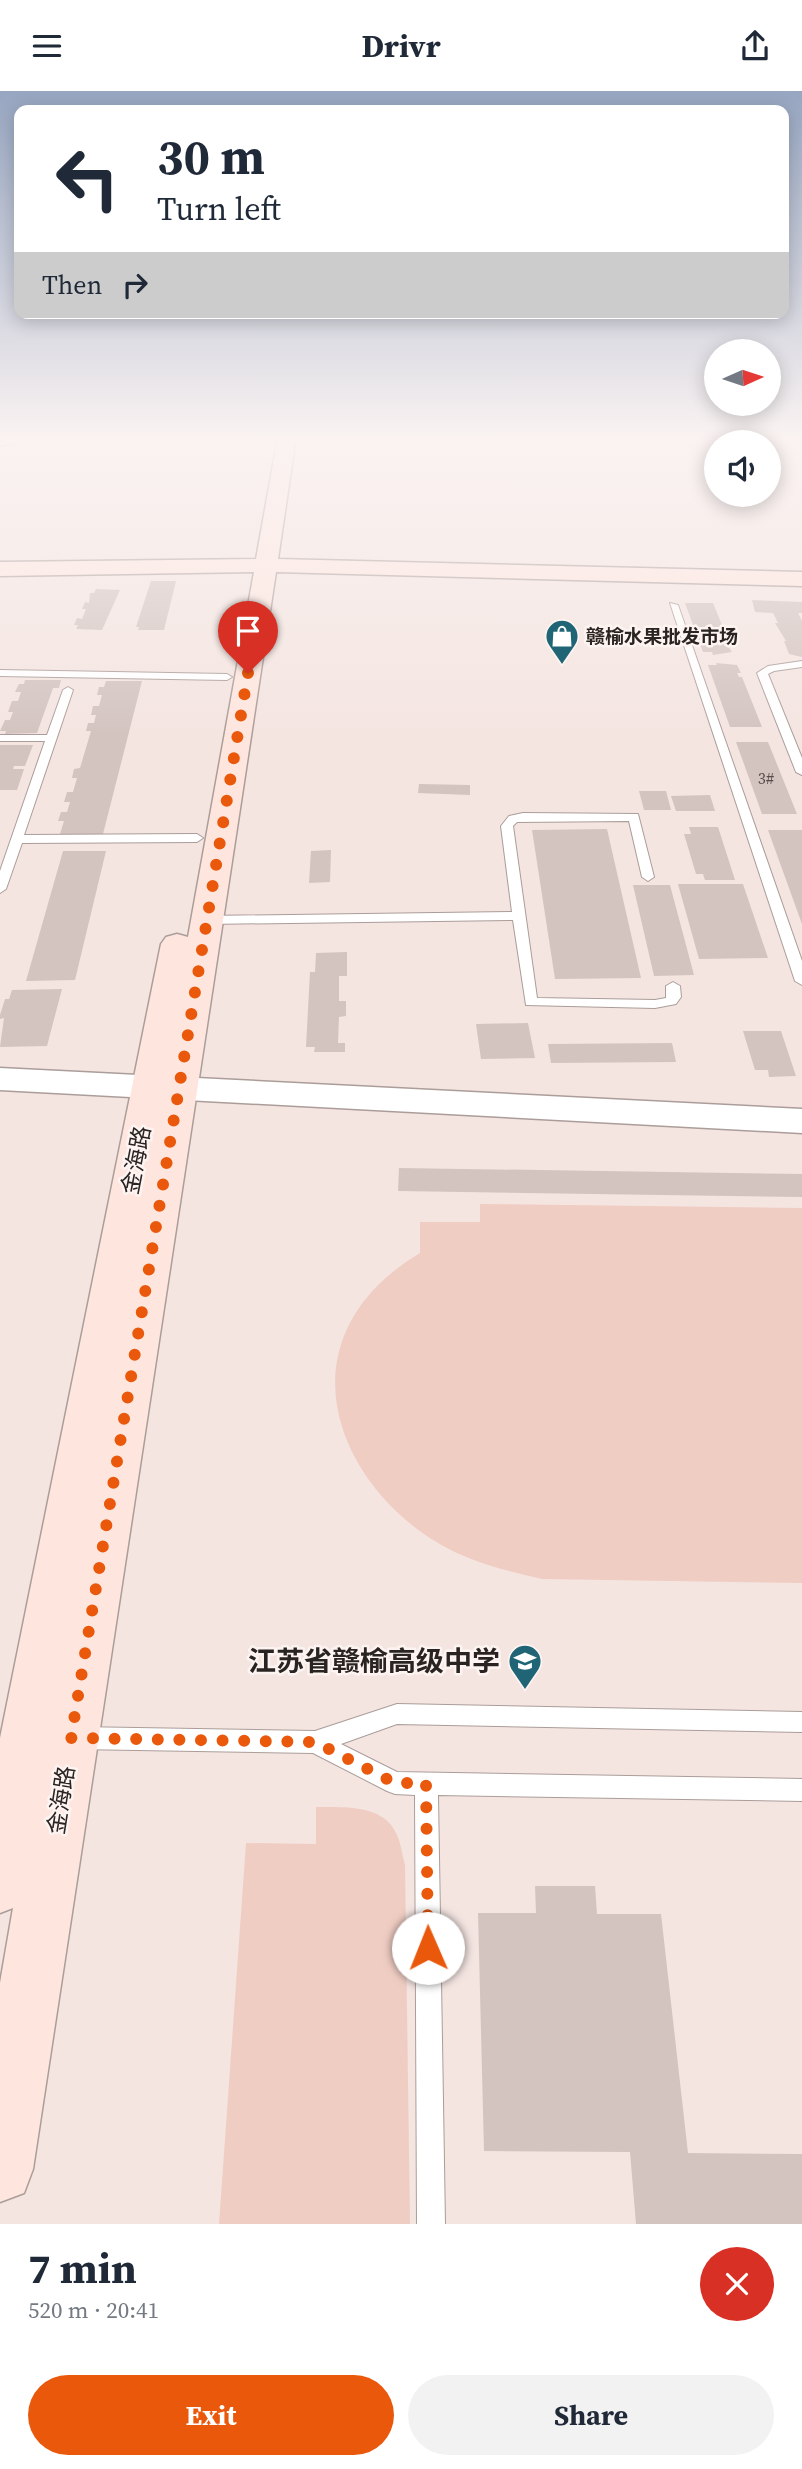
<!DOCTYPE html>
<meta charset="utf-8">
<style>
body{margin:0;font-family:"Source Serif 4","Noto Sans SC",serif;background:#f2f2f3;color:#1f2937;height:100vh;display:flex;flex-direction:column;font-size:26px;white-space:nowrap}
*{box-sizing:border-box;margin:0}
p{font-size:23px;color:#747a83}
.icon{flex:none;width:38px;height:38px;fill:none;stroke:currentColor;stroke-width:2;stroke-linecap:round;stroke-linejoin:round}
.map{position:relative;height:2133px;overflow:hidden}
.drawer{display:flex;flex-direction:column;background:#fff;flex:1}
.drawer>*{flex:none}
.hud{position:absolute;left:14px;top:14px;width:775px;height:214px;border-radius:14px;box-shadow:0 4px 18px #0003;background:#fff;color:#1f2937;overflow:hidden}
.needle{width:46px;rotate:87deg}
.buttons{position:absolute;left:704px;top:248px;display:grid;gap:14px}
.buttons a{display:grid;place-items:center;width:77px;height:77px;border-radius:50%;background:#fff;box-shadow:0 4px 18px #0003;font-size:35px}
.pin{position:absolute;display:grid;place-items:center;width:60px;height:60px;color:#fff;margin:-72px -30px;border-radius:50% 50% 50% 0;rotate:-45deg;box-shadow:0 0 7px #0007}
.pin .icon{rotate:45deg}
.me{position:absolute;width:77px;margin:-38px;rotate:359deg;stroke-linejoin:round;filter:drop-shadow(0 0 5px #0008)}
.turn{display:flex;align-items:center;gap:24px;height:147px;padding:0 28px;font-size:32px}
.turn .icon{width:91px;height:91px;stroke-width:2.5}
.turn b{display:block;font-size:49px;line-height:60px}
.then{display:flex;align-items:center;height:66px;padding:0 28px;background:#0003;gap:14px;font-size:26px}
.round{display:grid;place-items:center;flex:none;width:74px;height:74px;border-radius:37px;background:#f2f2f3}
.summary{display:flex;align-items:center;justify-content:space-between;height:119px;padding:0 28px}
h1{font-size:42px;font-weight:700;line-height:52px}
.action{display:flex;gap:14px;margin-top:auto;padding:14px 28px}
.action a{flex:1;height:80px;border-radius:42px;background:#ea580c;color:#fff;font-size:28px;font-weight:700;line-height:80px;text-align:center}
.action a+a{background:#f2f2f3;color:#1f2937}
header{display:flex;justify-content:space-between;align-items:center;height:91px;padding:0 28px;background:#fff;font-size:32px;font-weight:700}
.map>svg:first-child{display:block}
</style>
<header><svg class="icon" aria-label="menu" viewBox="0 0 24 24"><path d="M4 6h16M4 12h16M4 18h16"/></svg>Drivr<svg class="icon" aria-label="share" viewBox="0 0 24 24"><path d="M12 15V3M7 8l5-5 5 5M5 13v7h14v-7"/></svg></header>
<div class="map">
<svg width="802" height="2133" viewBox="0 0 802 2133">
<rect width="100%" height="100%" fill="#f4e5e1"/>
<g fill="#f0cdc3">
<path d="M480,1113L802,1117V1492L542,1488C506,1480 470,1471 438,1452C355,1403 298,1296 364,1210C379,1190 399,1175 420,1162V1131H480Z"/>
<path d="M316,1716C343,1716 383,1713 396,1742C401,1751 402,1764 405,1774L410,2133H219L246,1752L316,1753Z"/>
</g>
<g fill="#d3c4c0">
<polygon points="151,490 176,490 164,539 138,539 139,536 136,536"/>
<polygon points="96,498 120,499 102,539 76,538 78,534 74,534 77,527 82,528 86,518 82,518 85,511 89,512 90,502 94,502"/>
<polygon points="752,509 802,511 802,522 798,522 802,530 802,566 789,563 784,550 786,550 775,532 778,532 773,522 755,521"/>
<polygon points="685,512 713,512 729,551 725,551 732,561 713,564 712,561 703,561"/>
<polygon points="716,572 737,574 741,582 737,582 739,586 742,586 762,636 730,636 708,574 717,574"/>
<polygon points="25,589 61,589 59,597 53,597 37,642 5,643 6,640 0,640 5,629 10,629 13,621 8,621 12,610 18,610 21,601 15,601 19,593 24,593"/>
<polygon points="106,590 142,590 103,743 60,743 64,730 58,730 61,721 67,721 70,711 64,711 67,701 73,701 77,687 72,687 74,678 80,677 91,640 86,640 88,632 94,632 96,624 91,624 93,615 99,615 102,604 97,604 99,596 104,596"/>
<polygon points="736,651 768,651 797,723 762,723"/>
<polygon points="0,654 33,654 25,675 14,675 13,678 24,678 17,699 0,699"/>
<polygon points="419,693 470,694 470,704 418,702"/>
<polygon points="639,700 666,700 671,719 644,719"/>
<polygon points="710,704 715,720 676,720 671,705"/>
<polygon points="689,736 718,736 735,789 705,789 703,783 696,783 684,743 691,743"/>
<polygon points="607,738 641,887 555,888 532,739"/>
<polygon points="768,739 802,739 802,833"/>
<polygon points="331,759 330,791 309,792 311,760"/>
<polygon points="63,760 106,760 75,889 26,890"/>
<polygon points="678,793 743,793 768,867 699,868"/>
<polygon points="633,794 670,794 694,884 654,885"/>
<polygon points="347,861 347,885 339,885 339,910 346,910 346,925 339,926 338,952 345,952 345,961 314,961 315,956 306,956 310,881 315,881 316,862"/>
<polygon points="62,898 47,955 0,956 4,927 0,928 0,924 5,908 9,908 12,899"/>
<polygon points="528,932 535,967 481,968 476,933"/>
<polygon points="743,940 781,940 796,985 769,986 768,979 755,979"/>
<polygon points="672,952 676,971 551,972 548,953"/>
<polygon points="399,1077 802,1083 802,1106 398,1100"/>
<polygon points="535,1795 595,1795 597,1823 661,1823 688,2062 802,2063 802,2133 636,2133 630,2061 484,2060 478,1822 536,1822"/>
</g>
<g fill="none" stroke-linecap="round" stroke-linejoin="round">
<defs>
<g id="service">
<polygon points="670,512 678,514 802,870 802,894 795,890"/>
<polygon points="802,570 802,576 774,580 768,583 802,667 802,684 796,681 757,582 768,575"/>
<polygon points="0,579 227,583 232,586 227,589 0,585"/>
<polygon points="68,596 73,599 24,744 197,743 203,747 197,751 22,752 6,798 0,802 0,780 45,650 0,650 0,644 47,644 63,599"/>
<polygon points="523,722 638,723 654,786 648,790 642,786 629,730 517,731 513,735 537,907 655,909 666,907 666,895 673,891 680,895 681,906 676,913 655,917 526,914 513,829 207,833 200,829 207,825 512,821 501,735 509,725"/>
<polygon points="397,1613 802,1621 802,1641 397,1633 341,1653 397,1681 802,1688 802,1710 438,1704 445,2133 417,2133 415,1704 395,1703 387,1700 313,1662 77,1658 69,1655 66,1647 69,1639 77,1636 315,1640"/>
</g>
<g id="tertiary">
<polygon points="0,346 27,346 24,350 0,355"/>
<polygon points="0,977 802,1018 802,1042 0,999"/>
</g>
<polygon id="secondary" points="278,346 296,346 278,468 802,481 802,495 276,481 33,2078 24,2102 0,2111 0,1892 13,1817 0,1822 0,1647 161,853 166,846 177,843 188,846 254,481 0,485 0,471 256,468"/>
</defs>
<use href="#service" stroke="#ab9d99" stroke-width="2"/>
<use href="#tertiary" stroke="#ab9d99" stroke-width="3"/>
<use href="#secondary" stroke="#ab9d99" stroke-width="3"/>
<use href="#service" fill="#fff" fill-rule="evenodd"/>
<use href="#tertiary" fill="#fff" fill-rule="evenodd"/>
<use href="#secondary" fill="#fee6df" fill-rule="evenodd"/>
</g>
<linearGradient id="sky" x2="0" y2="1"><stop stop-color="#97a6c1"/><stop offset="0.54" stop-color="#faf3f2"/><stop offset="1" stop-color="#faf3f2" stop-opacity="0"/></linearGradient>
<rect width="802" height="644" fill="url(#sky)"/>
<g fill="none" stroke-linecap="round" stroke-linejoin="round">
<polyline stroke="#ea580c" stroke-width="12" stroke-dasharray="0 21.6" points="248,582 71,1647 315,1651 395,1692 426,1692 428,1857"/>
</g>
<defs>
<symbol id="shop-pin" viewBox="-11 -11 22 30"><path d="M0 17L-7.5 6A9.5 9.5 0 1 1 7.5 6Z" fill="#1f6575" stroke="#fdf4f1"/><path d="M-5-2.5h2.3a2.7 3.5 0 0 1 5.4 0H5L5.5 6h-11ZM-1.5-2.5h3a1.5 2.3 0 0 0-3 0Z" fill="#fff"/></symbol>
<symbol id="school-pin" viewBox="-11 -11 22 30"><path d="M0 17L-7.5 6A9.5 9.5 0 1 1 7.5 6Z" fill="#1f6575" stroke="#fdf4f1"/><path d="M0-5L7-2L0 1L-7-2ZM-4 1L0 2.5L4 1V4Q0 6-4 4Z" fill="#fff"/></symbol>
</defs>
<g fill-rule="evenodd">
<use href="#shop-pin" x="543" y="526" width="38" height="52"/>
<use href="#school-pin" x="506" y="1551" width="38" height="52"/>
</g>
<g text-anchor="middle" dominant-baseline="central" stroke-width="5" stroke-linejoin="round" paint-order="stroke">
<g font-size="16" fill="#544c4a">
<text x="766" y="687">3#</text>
</g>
<g font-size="19" font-weight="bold" fill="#292422" stroke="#fdf4f1" text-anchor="start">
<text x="586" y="545">赣榆水果批发市场</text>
</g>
<g font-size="23" fill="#292422" stroke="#fdf4f1">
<text transform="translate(136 1069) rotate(-79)">金海路</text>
<text transform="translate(61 1709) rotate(-81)">金海路</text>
</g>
<g font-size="28" font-weight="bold" fill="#292422" stroke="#fdf4f1" text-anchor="end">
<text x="500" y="1570">江苏省赣榆高级中学</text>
</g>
</g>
</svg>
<div class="buttons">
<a><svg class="needle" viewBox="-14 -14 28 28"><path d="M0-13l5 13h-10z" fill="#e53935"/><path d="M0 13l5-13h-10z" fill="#747a83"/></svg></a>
<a><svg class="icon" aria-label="sound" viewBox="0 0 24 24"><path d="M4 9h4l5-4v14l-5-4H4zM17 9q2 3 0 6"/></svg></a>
</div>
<div class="pin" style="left:248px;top:582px;background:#d93025"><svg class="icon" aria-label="arrive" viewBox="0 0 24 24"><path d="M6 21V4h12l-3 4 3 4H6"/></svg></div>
<svg class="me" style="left:428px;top:1857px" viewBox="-20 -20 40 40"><circle r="19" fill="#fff"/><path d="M0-13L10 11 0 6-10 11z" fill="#ea580c"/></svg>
<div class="hud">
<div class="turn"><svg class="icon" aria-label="left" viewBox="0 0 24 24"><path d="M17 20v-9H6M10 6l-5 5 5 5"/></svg><div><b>30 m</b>Turn left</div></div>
<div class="then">Then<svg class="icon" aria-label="right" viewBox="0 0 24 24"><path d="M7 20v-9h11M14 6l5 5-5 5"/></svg></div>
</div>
</div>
<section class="drawer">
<div class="summary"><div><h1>7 min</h1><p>520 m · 20:41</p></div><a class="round" style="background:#d93025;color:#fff"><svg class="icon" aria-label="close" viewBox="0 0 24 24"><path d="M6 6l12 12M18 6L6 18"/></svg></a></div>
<div class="action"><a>Exit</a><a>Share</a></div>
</section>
